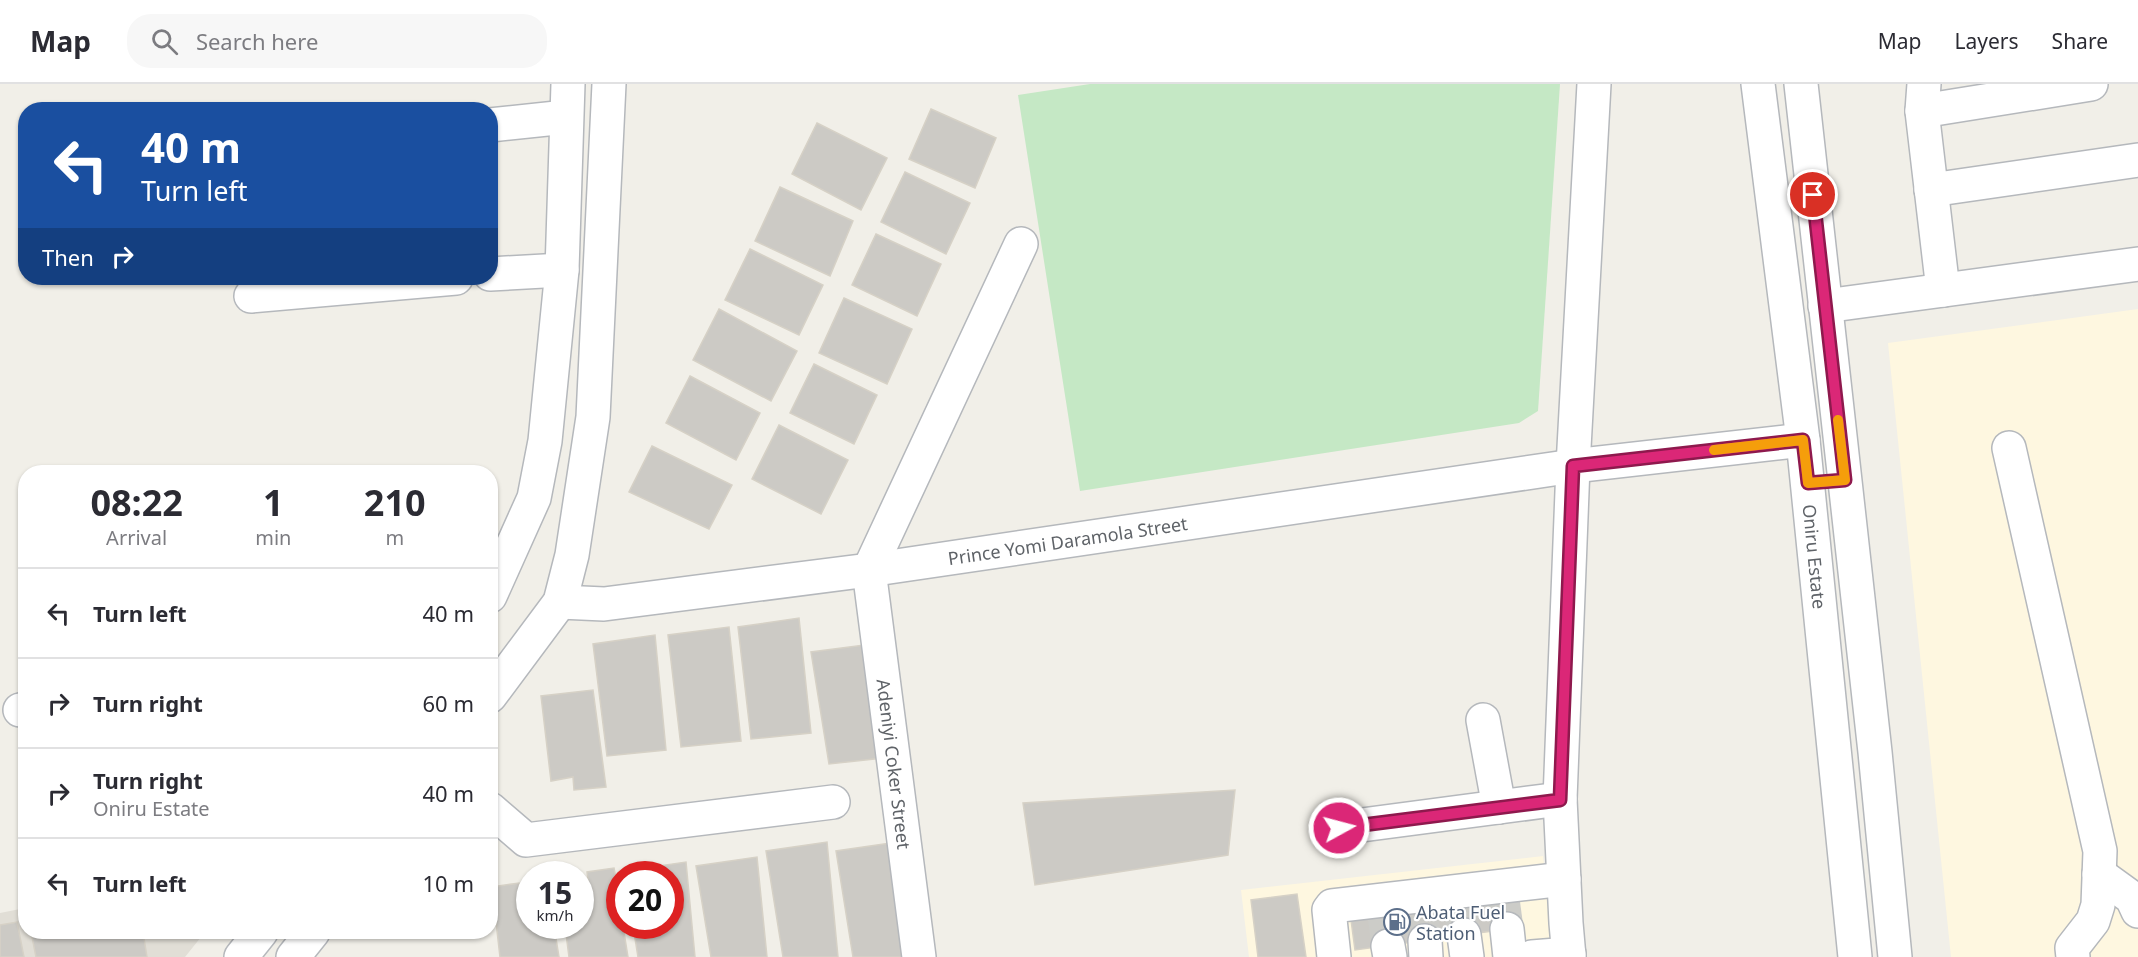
<!DOCTYPE html>
<style>
body{margin:0;font-family:"Noto Sans",sans-serif;background:#f7f7f7;color:#2b2b33;height:100vh;display:flex;flex-direction:column;font-size:22px;white-space:nowrap}
*{box-sizing:border-box;margin:0}
p{font-size:20px;color:#7c7c81}
.icon{flex:none;width:33px;height:33px;fill:none;stroke:currentColor;stroke-width:2;stroke-linecap:round;stroke-linejoin:round}
.map{position:relative;flex:1;overflow:hidden}
.panel{position:absolute;left:18px;top:381px;width:480px;height:474px;display:flex;flex-direction:column;background:#fff;border-radius:24px;box-shadow:0 2px 4px #0004}
.panel>*{flex:none}
.hud{position:absolute;left:18px;top:18px;width:480px;height:183px;border-radius:24px;box-shadow:0 2px 4px #0004;background:#1a4fa0;color:#fff;overflow:hidden}
.speed{position:absolute;left:516px;top:777px;display:flex;gap:12px;font-size:30px;font-weight:700;text-align:center}
.speed>*{display:grid;place-content:center;width:78px;height:78px;border-radius:50%;background:#fff;box-shadow:0 2px 4px #0004;line-height:1}
.speed small{font-size:15px;font-weight:400}
.speed .limit{border:9px solid #d22;background:#fff;color:#111}
.pin{position:absolute;display:grid;place-items:center;width:51px;height:51px;color:#fff;margin:-26px;border:3px solid #fff;border-radius:50%;box-shadow:0 2px 6px #0007}
.me{position:absolute;width:66px;margin:-33px;rotate:83deg;stroke-linejoin:round;filter:drop-shadow(0 0 4px #0008)}
.turn{display:flex;align-items:center;gap:21px;height:126px;padding:0 24px;font-size:27px}
.turn .icon{width:78px;height:78px;stroke-width:2.5}
.turn b{display:block;font-size:42px;line-height:51px}
.then{display:flex;align-items:center;height:57px;padding:0 24px;background:#0003;gap:12px;font-size:22px}
.eta{display:flex;justify-content:space-evenly;align-items:center;height:102px;text-align:center}
.eta b{font-size:36px;font-weight:700;line-height:42px}
ul{padding:0;list-style:none}
li{display:flex;align-items:center;gap:18px;height:90px;padding:0 24px;border-top:2px solid #e1e1e2}
li div{flex:1}
li b{display:block;font-size:22px}
li em{font-style:normal}
header{display:flex;align-items:center;gap:36px;box-sizing:border-box;height:84px;padding:0 30px;background:#fff;border-bottom:2px solid #e1e1e2}
header strong{font-size:28px}
nav{display:flex;gap:33px;margin-inline-start:auto;font-size:21px}
.search{width:420px;height:54px;background:#f7f7f7;display:flex;align-items:center;gap:15px;box-sizing:border-box;padding:0 21px;border-radius:24px;color:#7c7c81;font-size:22px}
.map>svg:first-child{display:block}
</style>
<header>
<strong>Map</strong>
<div class="search"><svg class="icon" aria-label="search" viewBox="0 0 24 24"><circle cx="10" cy="10" r="6"/><path d="M15 15l6 6"/></svg>Search here</div>
<nav><a>Map</a><a>Layers</a><a>Share</a></nav>
</header>
<div class="map">
<svg width="2138" height="873" viewBox="0 0 2138 873">
<rect width="100%" height="100%" fill="#f1efe8"/>
<g fill="#fef7e0">
<polygon points="2138,225 2138,873 1951,873 1888,259"/>
<polygon points="1543,772 1553,873 1249,873 1241,806"/>
</g>
<polygon fill="#e1ded6" points="25,824 26,848 205,848 185,873 0,873 0,829"/>
<polygon fill="#c5e8c5" points="1090,0 1560,0 1538,327 1519,339 1080,407 1018,11"/>
<g fill="#cccac5" stroke="#d6d1c6" stroke-width="1.5">
<polygon points="931,25 996,54 975,104 909,75"/>
<polygon points="817,39 887,74 861,126 792,90"/>
<polygon points="905,88 970,119 946,170 881,138"/>
<polygon points="780,103 853,137 830,192 755,157"/>
<polygon points="876,150 941,180 917,232 852,201"/>
<polygon points="750,165 823,201 799,251 725,216"/>
<polygon points="844,214 912,245 887,300 819,269"/>
<polygon points="719,225 797,267 771,317 693,276"/>
<polygon points="814,280 877,311 854,360 790,329"/>
<polygon points="690,292 760,329 736,376 666,339"/>
<polygon points="779,341 848,376 821,430 752,395"/>
<polygon points="652,362 732,401 709,445 629,408"/>
<polygon points="799,534 811,649 751,655 738,543"/>
<polygon points="729,543 741,657 681,663 668,551"/>
<polygon points="655,551 666,666 607,672 593,560"/>
<polygon points="872,560 883,674 829,680 811,568"/>
<polygon points="593,606 606,703 574,706 573,693 551,697 541,612"/>
<polygon points="1235,706 1228,771 1035,801 1023,719"/>
<polygon points="827,758 838,873 783,873 766,767"/>
<polygon points="897,758 909,873 853,873 836,767"/>
<polygon points="757,773 767,873 711,873 696,782"/>
<polygon points="686,778 695,873 638,873 633,842 670,842 670,790 625,790 624,787"/>
<polygon points="614,784 620,817 620,842 623,842 628,873 569,873 565,842 580,842 580,804 589,803 587,788"/>
<polygon points="519,799 522,814 530,813 530,842 554,842 559,873 500,873 492,803"/>
<polygon points="1297,810 1306,873 1258,873 1251,816"/>
<polygon points="1511,814 1514,844 1355,866 1351,836"/>
<polygon points="17,838 24,873 0,873 0,841"/>
<polygon points="31,848 143,848 147,873 36,873"/>
</g>
<g fill="none" stroke-linecap="round" stroke-linejoin="round">
<g stroke="#ccccc8" stroke-width="33" stroke-dasharray="33 16" stroke-linecap="butt">
<polyline points="1503,815 1507,845"/>
<polyline points="1460,819 1464,851"/>
<polyline points="1421,825 1425,857"/>
<polyline points="1384,831 1388,862"/>
</g>
<defs>
<g id="minor">
<path id="s1" d="M1758,0L1803,356L1855,873"/>
<polyline points="1801,0 1875,668 1895,873"/>
<polyline points="1924,0 1922,27 1943,206"/>
<polyline points="1922,27 2091,0"/>
<polyline points="490,41 566,33"/>
<polyline points="1931,106 2138,76"/>
<polyline points="490,190 562,186"/>
<polyline points="251,212 456,194"/>
<polyline points="1825,222 2138,180"/>
<polyline points="2009,364 2100,767 2098,821 2093,837 2072,864 2073,873"/>
<polyline points="490,512 534,414 545,357 562,186 568,0"/>
<path id="s2" d="M560,518L604,520L869,486L1573,382L1803,356"/>
<polyline points="490,612 560,518 572,471 593,333 609,0"/>
<polyline points="20,626 26,625"/>
<polyline points="1483,636 1499,723"/>
<polyline points="490,725 526,756 833,718"/>
<polyline points="1339,744 1560,715"/>
<polyline points="2099,790 2132,814 2138,827"/>
<polyline points="1507,845 1510,873"/>
<polyline points="1464,851 1467,873"/>
<polyline points="1425,857 1426,873"/>
<polyline points="1388,862 1390,873"/>
<polyline points="241,873 261,848"/>
<polyline points="293,873 313,848"/>
<polyline points="919,873 869,486 1021,160"/>
<polyline points="1334,873 1329,826 1332,822 1564,795"/>
<polyline points="1532,873 1569,870"/>
<polyline points="1569,873 1566,839 1560,715 1573,382 1594,0"/>
</g>
</defs>
<use href="#minor" stroke="#b5b8bc" stroke-width="36"/>
<use href="#minor" stroke="#fff" stroke-width="33"/>
</g>
<g fill="none" stroke-linecap="round" stroke-linejoin="round">
<defs>
<polyline id="route" points="1339,744 1560,716 1573,382 1803,356 1808,399 1845,396 1813,111"/>
</defs>
<use href="#route" stroke="#8e194d" stroke-width="15"/>
<use href="#route" stroke="#db2777" stroke-width="10"/>
<polyline stroke="#f59e0b" stroke-width="10" points="1714,366 1803,356 1808,399 1845,396 1838,336"/>
</g>
<defs>
<symbol id="fuel-ring" viewBox="-11 -11 22 22"><circle r="9.5" fill="#fff" stroke="#5c6f8a" stroke-width="1.5"/><path d="M-5.5-6h7V0h2V4h1.3V-2.5L3-4.5l.8-.8L6-3V5H2.5V1h-1V6h-7ZM-4.2-4.7v3.2H.2V-4.7Z" fill="#5c6f8a"/></symbol>
</defs>
<g fill-rule="evenodd">
<use href="#fuel-ring" x="1382" y="823" width="30" height="30"/>
</g>
<g text-anchor="middle" dominant-baseline="central" stroke-width="4.5" stroke-linejoin="round" paint-order="stroke">
<g font-size="18" fill="#5f6368" stroke="#fff">
<text stroke="none"><textPath href="#s2" startOffset="512">Prince Yomi Daramola Street</textPath></text>
<text stroke="none"><textPath href="#s1" startOffset="476">Oniru Estate</textPath></text>
<text transform="translate(894 680) rotate(83)">Adeniyi Coker Street</text>
</g>
<g font-size="18" fill="#4e5e75" stroke="#fff" text-anchor="start">
<text x="1416" y="828">Abata Fuel<tspan x="1416" dy="21">Station</tspan></text>
</g>
</g>
</svg>
<div class="speed"><div>15<small>km/h</small></div><div class="limit">20</div></div>
<div class="pin" style="left:1813px;top:111px;background:#d93025"><svg class="icon" aria-label="arrive" viewBox="0 0 24 24"><path d="M6 21V4h12l-3 4 3 4H6"/></svg></div>
<svg class="me" style="left:1339px;top:744px" viewBox="-20 -20 40 40"><circle r="17" fill="#db2777" stroke="#fff" stroke-width="3"/><path d="M0-11L8 9 0 5-8 9z" fill="#fff"/></svg>
<div class="hud">
<div class="turn"><svg class="icon" aria-label="left" viewBox="0 0 24 24"><path d="M17 20v-9H6M10 6l-5 5 5 5"/></svg><div><b>40 m</b>Turn left</div></div>
<div class="then">Then<svg class="icon" aria-label="right" viewBox="0 0 24 24"><path d="M7 20v-9h11M14 6l5 5-5 5"/></svg></div>
</div>
<section class="panel">
<div class="eta">
<div><b>08:22</b><p>Arrival</p></div>
<div><b>1</b><p>min</p></div>
<div><b>210</b><p>m</p></div>
</div>
<ul>
<li><svg class="icon" aria-label="left" viewBox="0 0 24 24"><path d="M17 20v-9H6M10 6l-5 5 5 5"/></svg><div><b>Turn left</b></div><em>40 m</em></li>
<li><svg class="icon" aria-label="right" viewBox="0 0 24 24"><path d="M7 20v-9h11M14 6l5 5-5 5"/></svg><div><b>Turn right</b></div><em>60 m</em></li>
<li><svg class="icon" aria-label="right" viewBox="0 0 24 24"><path d="M7 20v-9h11M14 6l5 5-5 5"/></svg><div><b>Turn right</b><p>Oniru Estate</p></div><em>40 m</em></li>
<li><svg class="icon" aria-label="left" viewBox="0 0 24 24"><path d="M17 20v-9H6M10 6l-5 5 5 5"/></svg><div><b>Turn left</b></div><em>10 m</em></li>
</ul>
</section>
</div>
